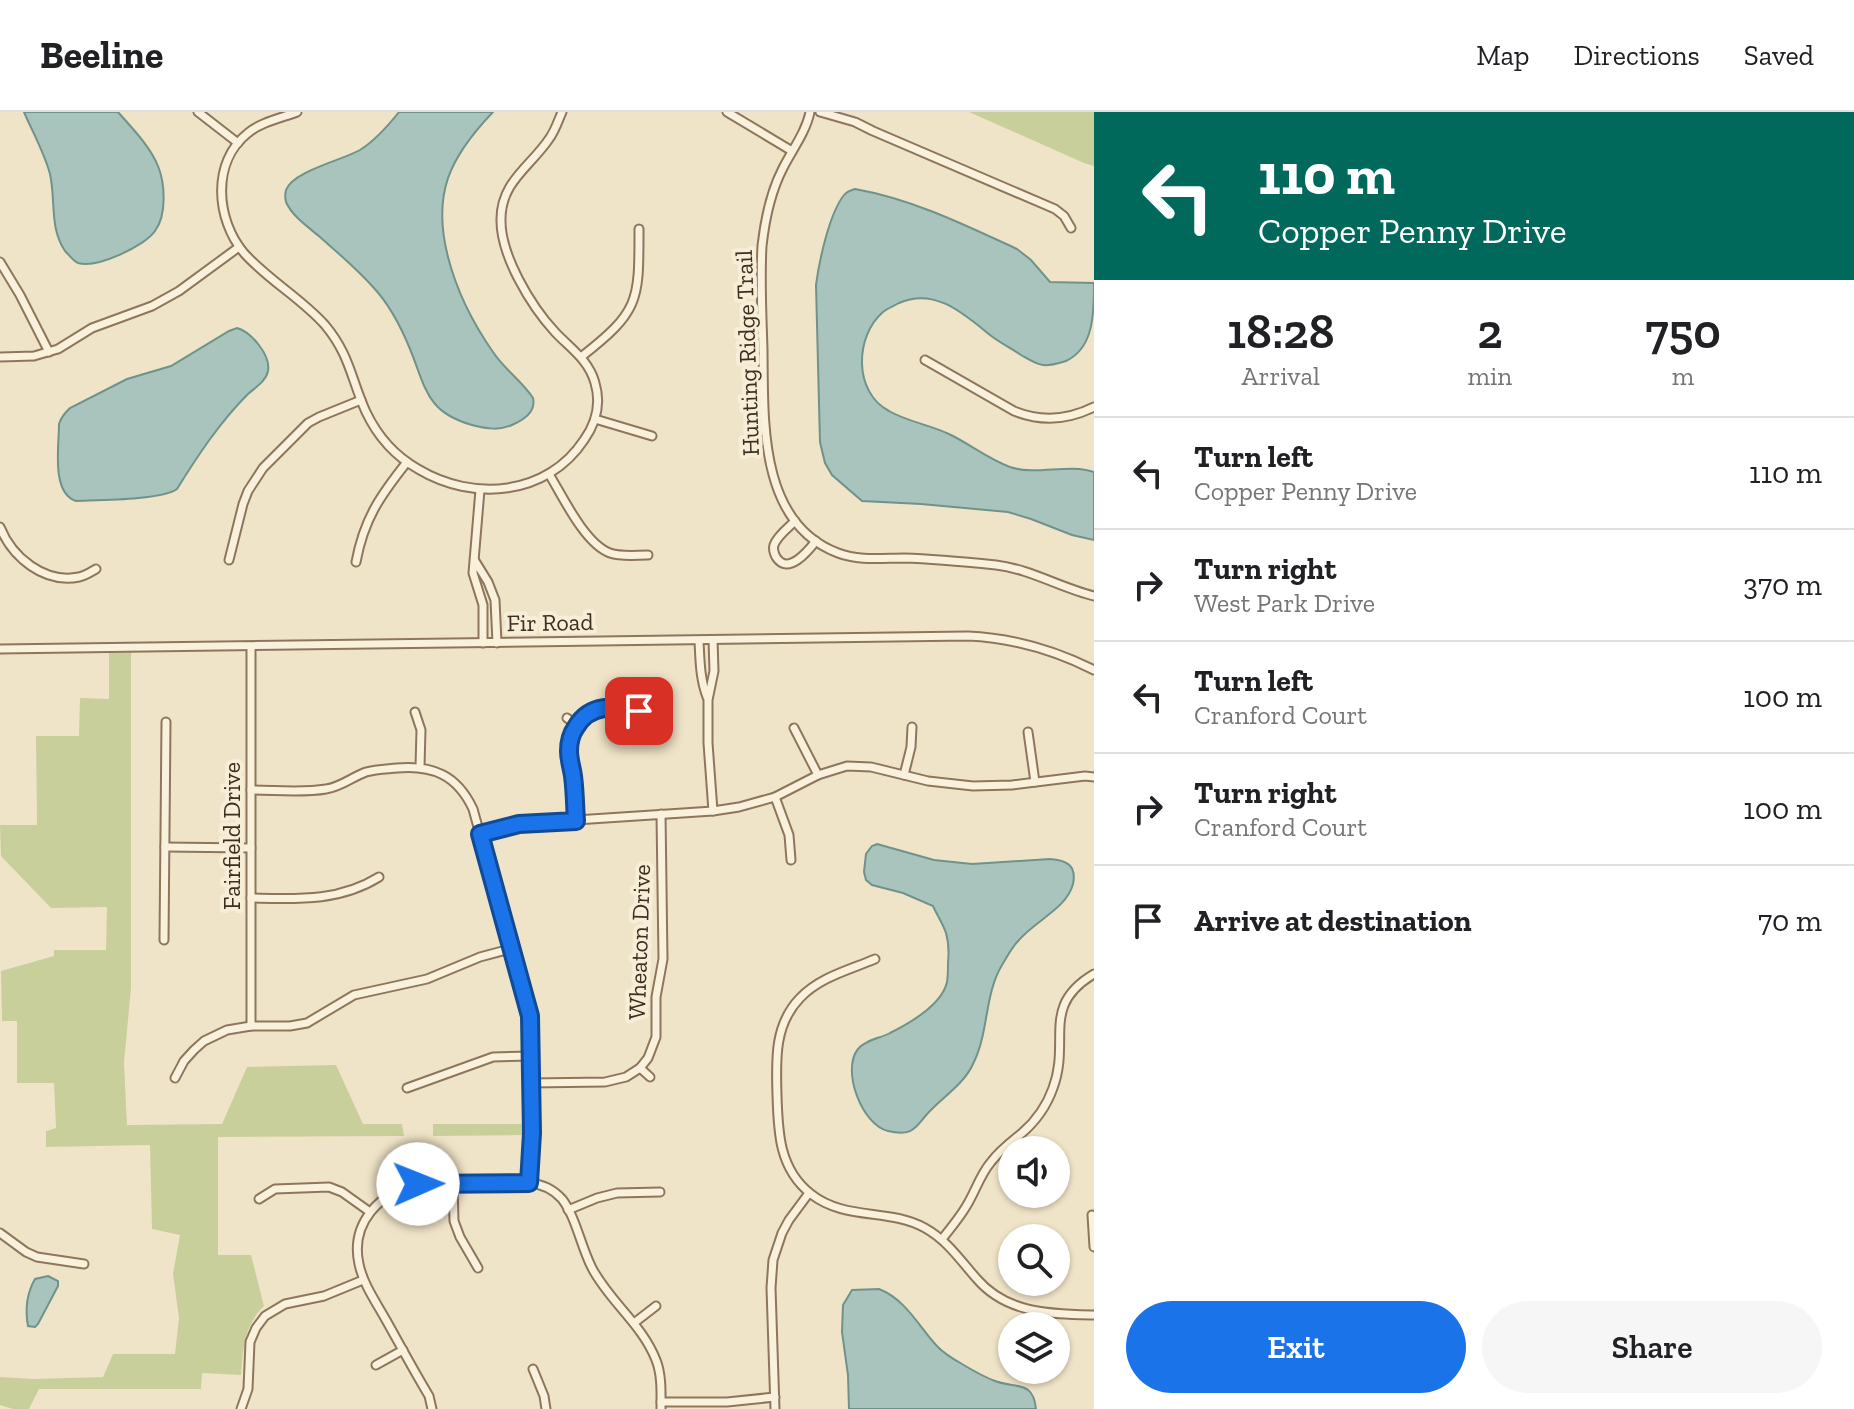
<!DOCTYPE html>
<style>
body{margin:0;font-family:"Zilla Slab",serif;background:#f6f6f6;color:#202124;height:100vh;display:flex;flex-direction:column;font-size:30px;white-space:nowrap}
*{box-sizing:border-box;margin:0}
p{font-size:26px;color:#757577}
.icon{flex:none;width:44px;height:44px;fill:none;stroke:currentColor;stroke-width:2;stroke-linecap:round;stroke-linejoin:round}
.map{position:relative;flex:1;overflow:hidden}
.sheet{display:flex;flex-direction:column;background:#fff;width:760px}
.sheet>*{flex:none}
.guide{background:#00695c;color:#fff;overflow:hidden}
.controls{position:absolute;left:998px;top:1024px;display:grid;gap:16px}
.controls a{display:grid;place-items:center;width:72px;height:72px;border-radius:50%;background:#fff;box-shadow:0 2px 6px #0004;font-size:40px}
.pin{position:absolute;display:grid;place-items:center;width:68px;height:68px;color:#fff;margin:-34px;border-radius:16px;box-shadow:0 4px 12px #0006}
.me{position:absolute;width:88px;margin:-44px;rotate:89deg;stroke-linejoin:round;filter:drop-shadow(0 0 6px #0008)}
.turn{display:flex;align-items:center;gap:28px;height:168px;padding:0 32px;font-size:36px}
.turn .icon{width:104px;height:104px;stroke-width:2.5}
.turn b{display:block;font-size:56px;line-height:68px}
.eta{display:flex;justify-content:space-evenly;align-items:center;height:136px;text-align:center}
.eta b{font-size:48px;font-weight:600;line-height:56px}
.cta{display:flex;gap:16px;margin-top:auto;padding:16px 32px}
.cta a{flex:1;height:92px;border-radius:48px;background:#1a73e8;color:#fff;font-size:32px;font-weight:600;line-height:92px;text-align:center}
.cta a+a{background:#f6f6f6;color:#202124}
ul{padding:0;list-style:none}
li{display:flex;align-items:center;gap:24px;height:112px;padding:0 32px;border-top:2px solid #e0e0e0}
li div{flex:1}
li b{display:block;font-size:30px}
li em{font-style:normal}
header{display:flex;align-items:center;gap:48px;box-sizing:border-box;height:112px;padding:0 40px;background:#fff;border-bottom:2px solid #e0e0e0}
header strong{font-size:38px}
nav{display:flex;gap:44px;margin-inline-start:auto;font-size:28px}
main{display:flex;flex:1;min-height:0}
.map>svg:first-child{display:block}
</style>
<header>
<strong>Beeline</strong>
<nav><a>Map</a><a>Directions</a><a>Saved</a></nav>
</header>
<main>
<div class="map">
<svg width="1094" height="1297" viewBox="0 0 1094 1297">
<rect width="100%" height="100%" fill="#f0e4c8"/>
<g fill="#c9cf9b">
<polygon points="969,0 1094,0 1094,54 1084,51"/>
<path d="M131,540V876L124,951L127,1013L222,1012L247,955L336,953L363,1012H402L404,1024L218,1025V1143H251L264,1194C244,1213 243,1237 241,1263L202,1261L201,1277H39L29,1297H13L0,1293V1265L34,1267L103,1265L113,1242H175L179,1206L173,1162L180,1123L152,1117L150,1033L46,1035V1019L56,1016L54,971H17V909H2L1,859L54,844V838H106L107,795L51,796L1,744L0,713H37L36,624H79L80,586L109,587V541Z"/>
<polygon points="433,1012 524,1012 524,1023 433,1024"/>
</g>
<g fill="#a9c4bc" stroke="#6f938a" stroke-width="2">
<path d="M24,0H118C132,16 150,34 158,54C165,71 167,103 155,119C145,134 96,157 78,151C73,149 69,143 65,139C49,115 56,88 50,62C44,40 33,21 24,0Z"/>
<path d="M399,0H493C449,46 432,82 448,145C457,180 472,210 493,240C504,257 522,269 533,286C536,299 525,307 514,312C500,319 487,317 472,313C426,300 426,276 410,237C401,215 390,193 373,175C357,157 338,141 320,125C308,115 292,104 286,90C285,86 285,82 286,78C293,59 343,48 360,38C376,28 388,14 399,0Z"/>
<path d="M855,77C912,87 965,113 1017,137L1031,148L1050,170L1094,171C1094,201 1094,236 1066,249C1059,251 1050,254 1043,253C1035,252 1028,247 1021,243C1011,236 1000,231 990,223C964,202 935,175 899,191C894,194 888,196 883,200C855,224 853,280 889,299C908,310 931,313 951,323C971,333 989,347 1010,355C1037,364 1068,351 1094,360V428L1072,423L1031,407L1008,400L921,392L862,389L832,363L825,351L820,330L816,173C819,150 829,102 844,83C848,78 850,79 855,77Z"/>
<path d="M237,216C251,220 271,243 268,259C266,269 256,275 248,282C220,310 198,343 177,377C162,388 98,388 76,389C51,381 59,334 59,312C61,305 65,301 70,296L127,267L171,254L229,219Z"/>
<path d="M877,732L934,748L972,752L1050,747C1066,748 1077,753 1073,772C1067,796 1035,809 1019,828C1012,835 1007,845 1002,853C984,883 989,921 973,952C965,970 946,983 932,997C916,1012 916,1026 888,1019C862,1013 841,958 858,937C865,928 881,926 890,921C910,911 942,893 947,870C948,864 948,857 948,851C949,841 949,831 946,821C943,812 937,803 933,794L903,781L872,773L866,768L864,760L866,742L872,734Z"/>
<path d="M48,1164L58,1169V1174L38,1212L35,1215L28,1214C25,1198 27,1181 35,1167Z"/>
<path d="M879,1177C905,1187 918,1213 936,1233C943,1241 953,1247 962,1252C972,1258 984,1265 995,1269C1017,1277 1033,1268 1036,1297H849L848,1263L842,1220L843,1193L852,1178Z"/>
</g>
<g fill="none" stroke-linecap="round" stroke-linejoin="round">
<defs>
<g id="minor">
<polyline points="198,0 238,31"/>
<path d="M297,0C281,6 261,10 248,21C211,50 216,108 244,141C268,168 301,186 325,213C350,243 351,267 366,300C377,323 395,344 418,357C473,390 547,384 584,328C596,311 601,291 595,271C589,248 570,236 555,220C531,194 500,143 501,107C501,70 530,55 549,27C555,19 558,9 562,0"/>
<polyline points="727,0 792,39"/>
<path d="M810,0C806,20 792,38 783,56C770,81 765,107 762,134C760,169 762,203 763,238C764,307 758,411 838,441C859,449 882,446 904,446C935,447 966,450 996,453C1030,457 1061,476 1094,484"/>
<polyline points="820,0 855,10 873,19 1055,97 1064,104 1071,116"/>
<polyline points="0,150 20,183 49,240"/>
<polyline points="0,245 34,244 58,237 92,216 152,194 179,179 239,135"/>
<path d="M581,245C640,199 639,189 639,117"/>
<path d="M925,248L1014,299C1041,310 1068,308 1094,295"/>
<polyline points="595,307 652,324"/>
<path d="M549,362C563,385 585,432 610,441C622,445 636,443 648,443"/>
<polyline points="480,378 473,461 483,493 483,531"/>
<path d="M795,409C789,415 777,424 774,433C773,436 774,441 776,445C788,464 808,439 816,429"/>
<path d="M0,415C12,445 44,472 79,465C85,464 91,460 96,457"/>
<polyline points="229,448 243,392 248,379 263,356 308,311 319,305 361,288"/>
<polyline points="475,449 488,470 495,488 497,531"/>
<path d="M356,450C364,407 380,384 407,350"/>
<polyline points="713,528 714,559 708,588 708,631 713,699"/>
<path d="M699,529C700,548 700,567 707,585"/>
<path d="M0,537L968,524C1013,526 1054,538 1094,558"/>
<polyline points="415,600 421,618 420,655"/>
<polyline points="567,606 577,613"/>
<polyline points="794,616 818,663"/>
<polyline points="1028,620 1035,670"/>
<polyline points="904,663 911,635 912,615"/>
<path d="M251,678C276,678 302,681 326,677C341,675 352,665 366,660C376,657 387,657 397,656C433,653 457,663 473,697L530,904L532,1021L529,1071"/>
<polyline points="775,685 789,723 791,748"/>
<path d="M576,709C575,694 576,679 573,664C572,656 569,648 569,639C569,630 572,622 576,615C590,591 615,594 639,599"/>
<polyline points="480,722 530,711 713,699 739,695 775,685 818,663 847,654 871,655 928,669 973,674 1012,673 1085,664 1094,665"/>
<polyline points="165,735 251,736"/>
<path d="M251,786C296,787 339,790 379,765"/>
<polyline points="164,828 166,610"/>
<path d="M875,847C849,858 820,865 800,886C774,913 776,948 777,983C778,1020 779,1057 811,1082C845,1109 889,1096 925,1116C948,1129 960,1148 977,1167C1007,1202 1052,1202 1094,1203"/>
<polyline points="251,914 251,535"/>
<polyline points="640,956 650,965"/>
<polyline points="175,966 184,949 194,938 204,929 227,918 251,914 290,914 307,911 354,883 427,867 480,845 510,837"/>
<polyline points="531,971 605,970 626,965 640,956 648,946 656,925 656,885 663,847 661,702"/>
<polyline points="407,976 493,945 531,944"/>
<polyline points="453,1072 454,1109 460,1125 478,1156"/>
<polyline points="259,1087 275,1077 329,1075 342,1080 370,1100"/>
<polyline points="568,1098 597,1086 617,1081 660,1080"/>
<polyline points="1092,1103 1094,1135"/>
<polyline points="0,1121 26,1140 37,1145 84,1152"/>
<path d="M942,1127C951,1116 960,1105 967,1093C976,1078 980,1063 991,1050C1000,1038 1011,1030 1022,1021C1036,1009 1047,993 1053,976C1071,928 1040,894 1094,862"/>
<polyline points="634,1211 656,1194"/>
<polyline points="376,1253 403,1238"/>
<polyline points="533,1257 544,1284 546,1297"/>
<polyline points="661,1290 727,1290 775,1285"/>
<polyline points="241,1297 248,1277 250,1230 256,1216 265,1204 285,1192 324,1184 363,1168"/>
<path d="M432,1297L429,1284C414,1259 400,1233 386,1208C376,1190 363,1172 359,1152C350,1111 380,1080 418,1072L529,1071C542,1072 553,1077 562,1087C576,1105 581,1135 592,1156C609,1189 642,1212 656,1248C662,1263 661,1281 661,1297"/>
<polyline points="775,1297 771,1176 773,1148 782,1121 789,1108 809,1081"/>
</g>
</defs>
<use href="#minor" stroke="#8d765c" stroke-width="11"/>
<use href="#minor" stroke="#faf1dc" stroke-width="7"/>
</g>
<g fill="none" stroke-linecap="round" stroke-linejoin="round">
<defs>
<path id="route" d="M418,1072L529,1071L532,1021L530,904L480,722L519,712L576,709C575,694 575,679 573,664C572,656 569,648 569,639C569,630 571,622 576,615C590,591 615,594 639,599"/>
</defs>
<use href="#route" stroke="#114b97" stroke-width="20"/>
<use href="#route" stroke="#1a73e8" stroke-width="14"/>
</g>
<g text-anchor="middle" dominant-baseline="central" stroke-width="8" stroke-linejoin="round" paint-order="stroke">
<g font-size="24" fill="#3d2e20" stroke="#f7eed8">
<text transform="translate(747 241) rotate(-92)">Hunting Ridge Trail</text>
<text transform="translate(550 510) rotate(-1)">Fir Road</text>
<text transform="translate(231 724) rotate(-90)">Fairfield Drive</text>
<text transform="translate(639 830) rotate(-88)">Wheaton Drive</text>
</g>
</g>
</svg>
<div class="controls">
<a><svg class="icon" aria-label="sound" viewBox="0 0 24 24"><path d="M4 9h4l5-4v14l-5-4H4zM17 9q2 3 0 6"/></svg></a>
<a><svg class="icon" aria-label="search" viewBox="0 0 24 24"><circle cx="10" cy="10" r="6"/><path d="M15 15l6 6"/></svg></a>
<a><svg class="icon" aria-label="layers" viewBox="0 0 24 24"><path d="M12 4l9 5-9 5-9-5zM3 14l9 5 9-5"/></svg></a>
</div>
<div class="pin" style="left:639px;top:599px;background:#d93025"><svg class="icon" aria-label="arrive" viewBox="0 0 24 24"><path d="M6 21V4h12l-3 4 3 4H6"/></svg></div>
<svg class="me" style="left:418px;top:1072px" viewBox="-20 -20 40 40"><circle r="19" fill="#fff"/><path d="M0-13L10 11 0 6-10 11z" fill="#1a73e8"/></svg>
</div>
<section class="sheet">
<div class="guide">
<div class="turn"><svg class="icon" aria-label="left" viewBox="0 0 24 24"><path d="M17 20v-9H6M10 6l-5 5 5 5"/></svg><div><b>110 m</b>Copper Penny Drive</div></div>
</div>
<div class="eta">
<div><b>18:28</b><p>Arrival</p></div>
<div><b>2</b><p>min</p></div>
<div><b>750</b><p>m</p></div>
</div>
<ul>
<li><svg class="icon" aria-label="left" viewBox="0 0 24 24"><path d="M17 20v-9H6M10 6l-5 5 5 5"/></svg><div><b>Turn left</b><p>Copper Penny Drive</p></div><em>110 m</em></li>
<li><svg class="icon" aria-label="right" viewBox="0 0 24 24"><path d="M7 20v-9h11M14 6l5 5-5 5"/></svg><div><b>Turn right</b><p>West Park Drive</p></div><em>370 m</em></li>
<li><svg class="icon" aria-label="left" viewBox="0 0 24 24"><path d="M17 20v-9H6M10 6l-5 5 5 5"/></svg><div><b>Turn left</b><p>Cranford Court</p></div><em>100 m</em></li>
<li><svg class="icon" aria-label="right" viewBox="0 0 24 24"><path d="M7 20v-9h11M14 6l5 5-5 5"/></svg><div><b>Turn right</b><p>Cranford Court</p></div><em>100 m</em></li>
<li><svg class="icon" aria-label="arrive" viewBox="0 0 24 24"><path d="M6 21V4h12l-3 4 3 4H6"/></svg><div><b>Arrive at destination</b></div><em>70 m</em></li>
</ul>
<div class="cta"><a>Exit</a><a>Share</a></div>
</section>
</main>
